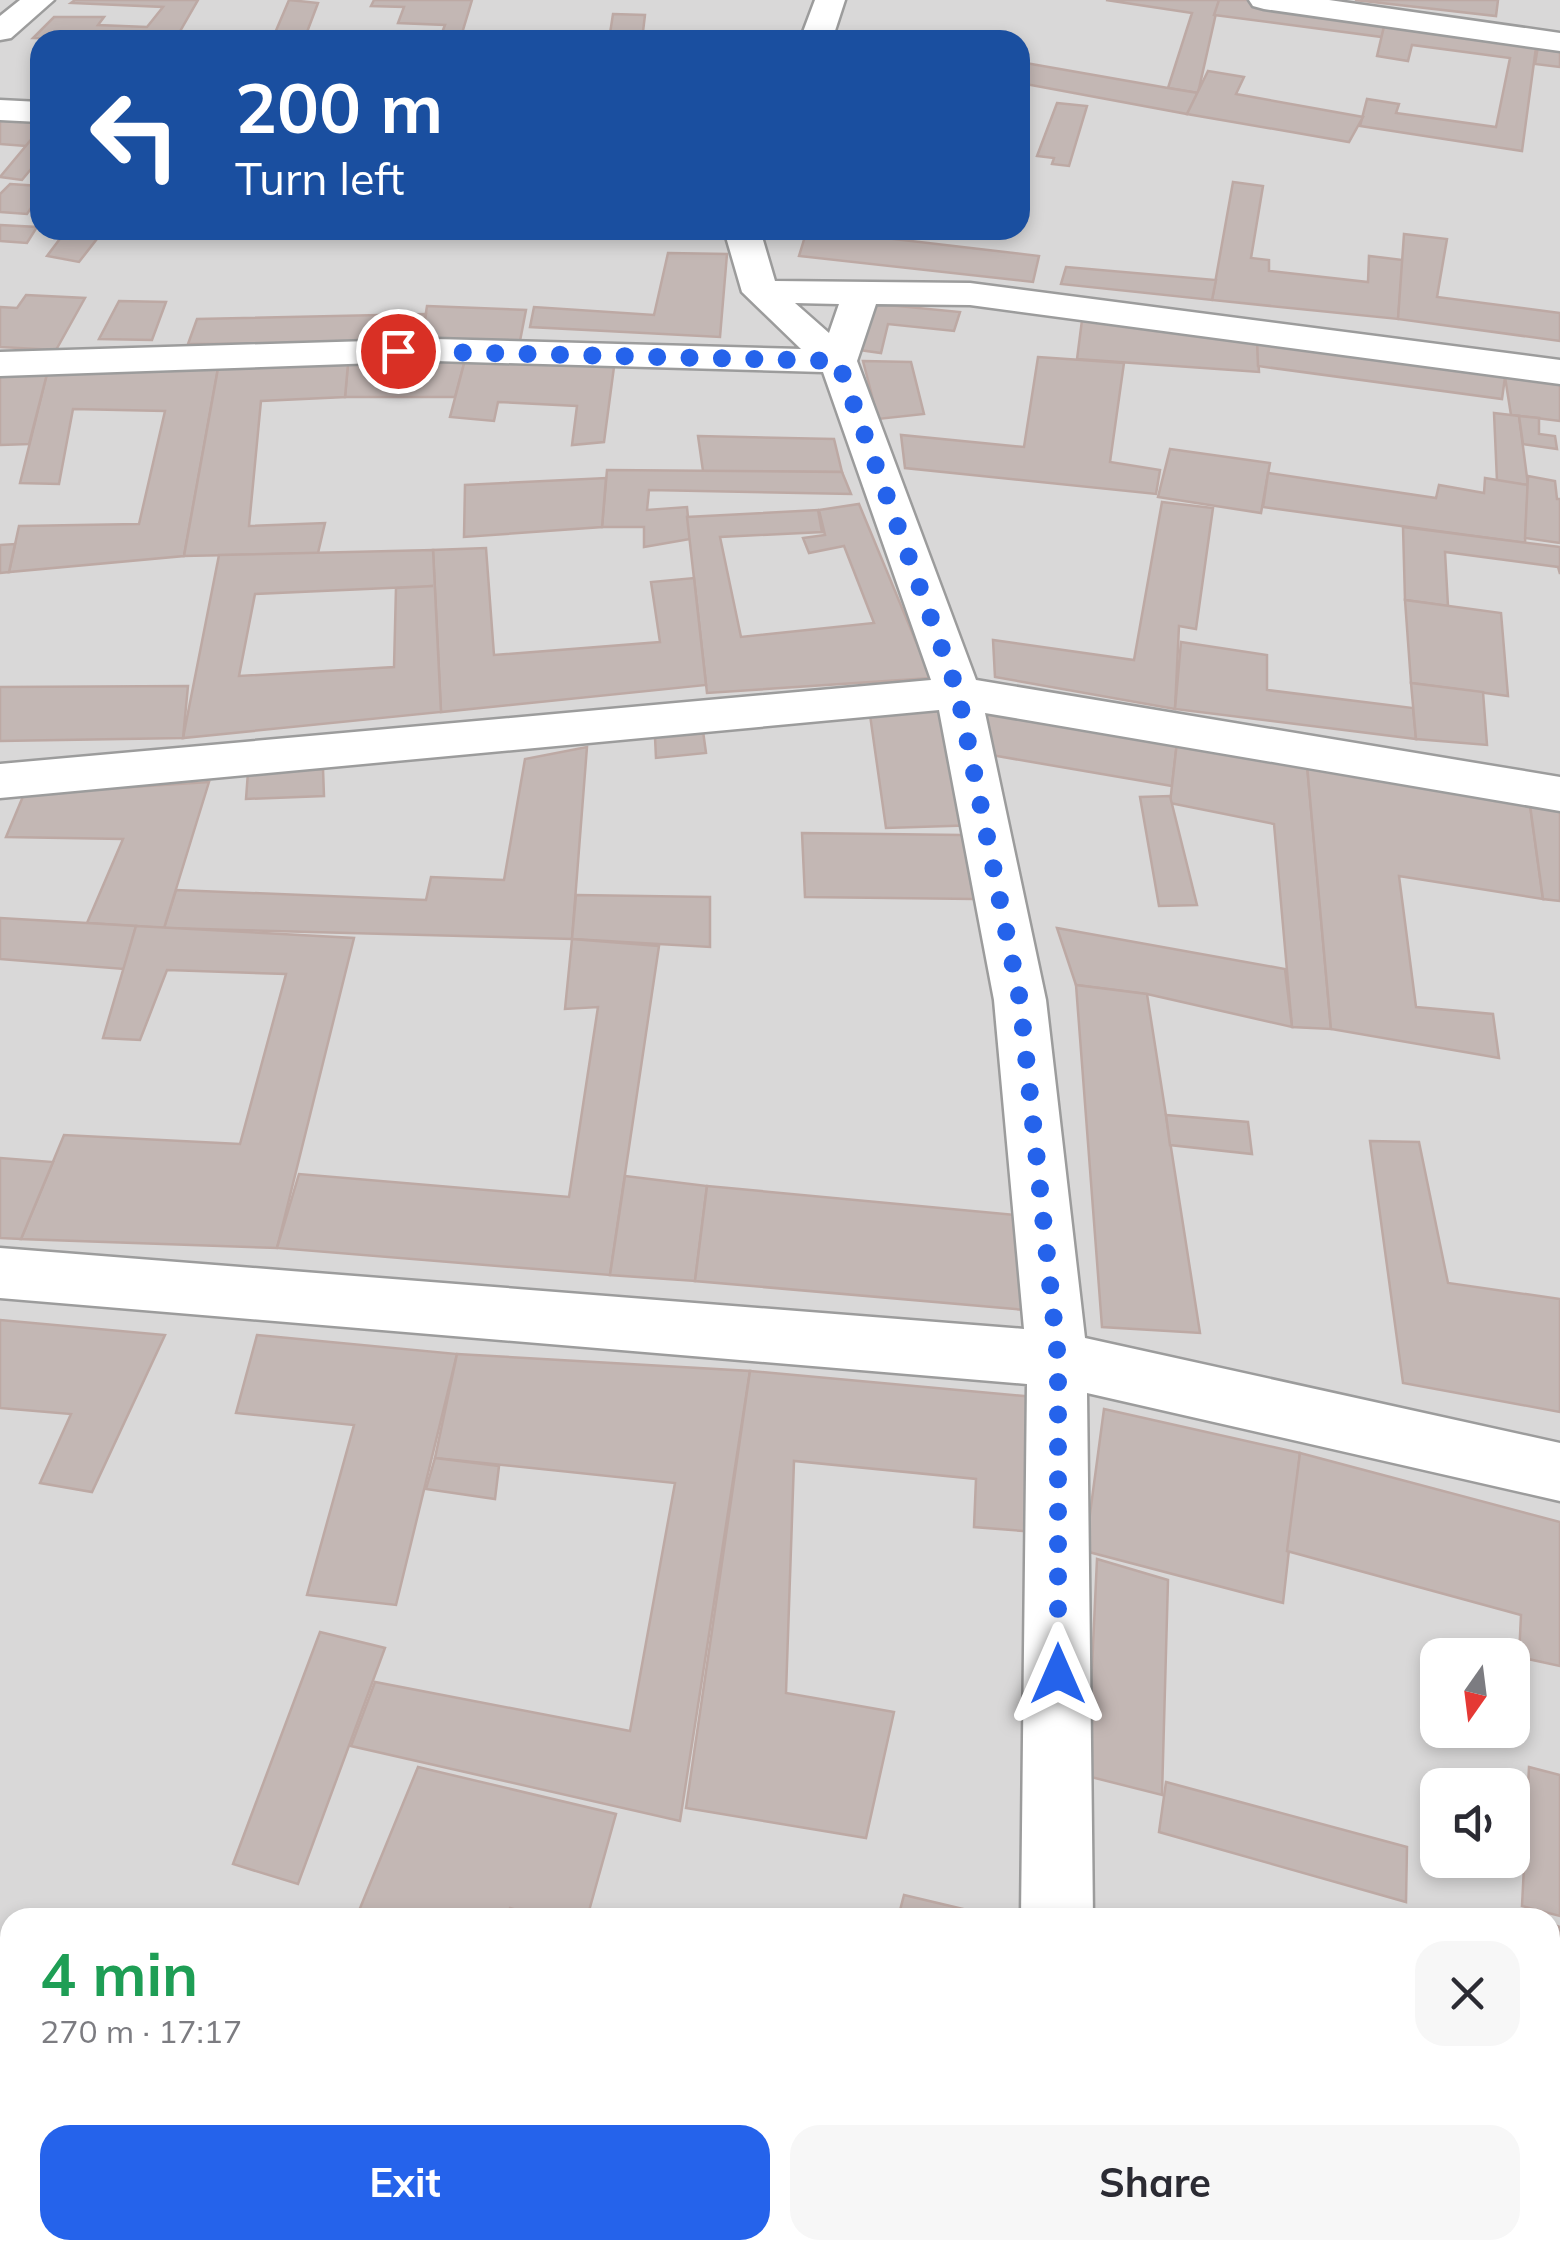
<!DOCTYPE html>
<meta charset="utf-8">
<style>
body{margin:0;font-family:Mulish,sans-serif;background:#f7f7f7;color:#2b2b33;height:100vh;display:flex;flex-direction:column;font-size:38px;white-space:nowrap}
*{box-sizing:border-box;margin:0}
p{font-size:32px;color:#7c7c81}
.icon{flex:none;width:55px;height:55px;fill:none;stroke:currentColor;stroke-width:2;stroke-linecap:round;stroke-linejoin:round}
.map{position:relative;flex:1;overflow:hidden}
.drawer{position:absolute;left:0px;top:1908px;width:1560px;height:352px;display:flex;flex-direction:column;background:#fff;border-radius:30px 30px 0 0;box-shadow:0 5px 15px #0003}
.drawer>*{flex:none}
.top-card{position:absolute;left:30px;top:30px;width:1000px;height:210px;border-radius:30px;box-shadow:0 5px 15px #0003;background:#1a4fa0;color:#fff;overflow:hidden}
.needle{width:65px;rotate:194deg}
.tools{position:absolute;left:1420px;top:1638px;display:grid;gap:20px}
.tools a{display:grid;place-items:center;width:110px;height:110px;border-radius:20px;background:#fff;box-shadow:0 5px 15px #0003;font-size:50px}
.pin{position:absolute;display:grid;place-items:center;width:85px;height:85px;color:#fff;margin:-42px;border:5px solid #fff;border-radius:50%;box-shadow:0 2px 10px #0007}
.me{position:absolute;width:110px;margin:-55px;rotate:0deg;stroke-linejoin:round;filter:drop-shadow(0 0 8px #0008)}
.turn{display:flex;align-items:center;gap:35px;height:210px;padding:0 40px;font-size:45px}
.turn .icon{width:130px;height:130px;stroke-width:2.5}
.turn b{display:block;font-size:70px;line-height:85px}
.round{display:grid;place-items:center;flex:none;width:105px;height:105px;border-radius:30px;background:#f7f7f7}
.overview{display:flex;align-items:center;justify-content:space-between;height:170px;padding:0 40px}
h1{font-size:60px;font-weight:700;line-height:75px;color:#1e9e55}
.action{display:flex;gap:20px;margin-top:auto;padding:20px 40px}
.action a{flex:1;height:115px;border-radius:30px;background:#2563eb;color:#fff;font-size:40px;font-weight:700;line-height:115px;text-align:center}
.action a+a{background:#f7f7f7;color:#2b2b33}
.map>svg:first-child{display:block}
</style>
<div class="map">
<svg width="1560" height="2258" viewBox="0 0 1560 2258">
<rect width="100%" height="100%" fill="#ece6e0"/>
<path fill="#d9d8d8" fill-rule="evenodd" d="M0,0H1560V2258H0ZM40,40H1020V230H40ZM1438,1655H1512V1730H1438ZM1438,1785H1512V1860H1438ZM10,1918H1550V2250H10Z"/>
<g fill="#c3b7b4" stroke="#bda9a4" stroke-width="2.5" fill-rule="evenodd">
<polygon points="75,0 198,0 175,40 33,38 54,17 104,17 98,25 147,27 163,7 71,3"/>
<polygon points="289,0 318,3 304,40 272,40"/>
<polygon points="374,0 472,0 460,40 439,40 445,25 398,23 404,7 371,6"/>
<polygon points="1106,0 1219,0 1198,93 1168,88 1192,13"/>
<polygon points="1219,0 1257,0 1386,18 1382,37 1214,15"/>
<polygon points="1355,0 1498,0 1496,16"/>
<polygon points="613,14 645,15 642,40 609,40"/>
<polygon points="1386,18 1537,40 1522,151 1360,126 1367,99 1399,104 1396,113 1496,127 1510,58 1412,45 1408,61 1377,56"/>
<polygon points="1539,40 1560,43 1560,67 1535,64"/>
<polygon points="1020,62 1168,88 1198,93 1187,114 1020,83"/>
<polygon points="1208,71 1244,77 1236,94 1363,117 1349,142 1187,114"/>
<polygon points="1057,103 1087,106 1069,166 1052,164 1054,158 1037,156"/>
<polygon points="0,119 40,120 40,129 26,146 0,144"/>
<polygon points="40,129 40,158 22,180 0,177"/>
<polygon points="1233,182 1263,186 1251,258 1269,260 1269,271 1368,282 1369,256 1403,260 1398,319 1212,300"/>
<polygon points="10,184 40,186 40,195 27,214 0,212 0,194"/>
<polygon points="0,225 37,227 27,243 0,241"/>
<polygon points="434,230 549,230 547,238"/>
<polygon points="807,230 817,230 1039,256 1033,282 799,256"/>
<polygon points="65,232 100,235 79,262 47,256"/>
<polygon points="1404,234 1447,239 1437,297 1560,313 1560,341 1398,319"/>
<polygon points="668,253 727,254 720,337 530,327 534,307 654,315"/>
<polygon points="1066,267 1216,280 1212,300 1061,284"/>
<polygon points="26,295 85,298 56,350 0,347 0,307 17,308"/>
<polygon points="119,301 166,302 152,340 99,339"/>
<polygon points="867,303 960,312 954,331 888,324 881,353 852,349"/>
<polygon points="427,306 526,310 520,341 422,338"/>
<polygon points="426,314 419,343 188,344 197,319"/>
<polygon points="1082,320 1257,337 1259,372 1077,359"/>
<polygon points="1257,337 1506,370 1502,399 1258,366"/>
<polygon points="1038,357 1124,363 1110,462 1160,470 1156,494 905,468 901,435 1024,447"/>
<polygon points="465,360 455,397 345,397 348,364"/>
<polygon points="465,360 614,367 604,442 572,445 577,406 498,402 494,421 450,417"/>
<polygon points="50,361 219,363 184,556 9,572 19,526 139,524 165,411 73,409 59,484 20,483"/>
<polygon points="863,361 911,362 924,414 878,419"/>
<polygon points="219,363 348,364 345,397 261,401 249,526 325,523 318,553 184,556"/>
<polygon points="49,366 29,444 0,445 0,368"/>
<polygon points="1505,377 1560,385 1560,421 1511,415"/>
<polygon points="1494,413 1519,416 1528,485 1497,481"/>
<polygon points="1519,416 1539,418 1539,434 1555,436 1557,449 1523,444"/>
<polygon points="698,436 834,439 842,472 703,471"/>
<polygon points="1170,449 1270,463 1261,513 1158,497"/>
<polygon points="607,470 842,472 851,494 649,490 647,510 687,507 690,539 644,547 644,527 602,527"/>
<polygon points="1268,473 1436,498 1439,485 1484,493 1485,478 1528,485 1525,543 1263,507"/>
<polygon points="1528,476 1555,481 1557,499 1560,499 1560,543 1525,538"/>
<polygon points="606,478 602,527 464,537 465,485"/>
<polygon points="1162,502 1213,508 1196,629 1179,626 1175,709 995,677 993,640 1134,660"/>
<polygon points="859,504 931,678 707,693 687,517 818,510 822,532 720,537 741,637 874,623 844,546 809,553 803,538 825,535 819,510"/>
<polygon points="1403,527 1560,547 1560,574 1558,567 1445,552 1448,606 1405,600"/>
<polygon points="15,544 9,572 0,573 0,545"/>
<polygon points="486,548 494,655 660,642 651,582 694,578 706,685 441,712 433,550"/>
<path d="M433,550L441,712L183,738L219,555ZM433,586L396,588L394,667L239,676L255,594Z"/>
<polygon points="1405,600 1501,613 1508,696 1411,683"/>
<polygon points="1181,642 1267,655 1267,690 1413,708 1416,739 1175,709"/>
<polygon points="1411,683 1483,692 1487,745 1416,739"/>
<polygon points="188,686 183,738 0,741 0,687"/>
<polygon points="982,707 1177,742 1172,786 991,755"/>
<polygon points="955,710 980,825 886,828 870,715"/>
<polygon points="703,731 706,753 656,758 655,737"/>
<polygon points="1177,742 1307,765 1331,1029 1292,1027 1274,824 1170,803"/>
<polygon points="587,747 572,939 164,928 176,890 426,900 431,877 504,880 525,759"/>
<polygon points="1307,765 1529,798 1543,899 1399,876 1416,1007 1493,1014 1499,1058 1331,1029"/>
<polygon points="323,769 324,796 246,799 248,772"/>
<polygon points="209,782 164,928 87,923 123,839 6,837 24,794"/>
<polygon points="1170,796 1197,905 1159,906 1140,797"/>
<polygon points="1529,798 1560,802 1560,901 1543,899"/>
<polygon points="802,833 962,835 974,899 805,897"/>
<polygon points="576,895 710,897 710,947 572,939"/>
<polygon points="0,918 87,923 136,926 124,969 0,959"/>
<polygon points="136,926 354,938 277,1248 21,1239 64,1135 240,1144 286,974 167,970 140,1040 103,1038"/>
<polygon points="1057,928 1285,969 1292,1027 1147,994 1076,985"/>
<polygon points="572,939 659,946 610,1275 277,1248 299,1174 569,1197 598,1007 565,1009"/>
<polygon points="1076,985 1147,994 1200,1333 1102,1327"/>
<polygon points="1166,1115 1248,1122 1252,1154 1170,1145"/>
<polygon points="1370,1141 1419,1142 1448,1283 1560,1299 1560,1412 1403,1383"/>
<polygon points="0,1158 53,1162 21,1239 0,1238"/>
<polygon points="625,1176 707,1186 695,1281 610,1275"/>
<polygon points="707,1186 1037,1217 1037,1311 695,1281"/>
<polygon points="0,1320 165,1335 92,1492 40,1483 71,1414 0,1408"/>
<polygon points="257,1335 457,1354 396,1605 307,1595 354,1425 236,1413"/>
<polygon points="457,1354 750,1371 680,1821 351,1746 375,1682 630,1731 675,1483 435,1458"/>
<polygon points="750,1371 1034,1397 1035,1532 974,1527 976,1479 794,1461 786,1693 894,1712 866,1838 686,1808"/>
<polygon points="1104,1409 1300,1453 1283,1603 1085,1551"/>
<polygon points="1300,1453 1560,1522 1560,1666 1519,1657 1521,1615 1287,1551"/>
<polygon points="435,1458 499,1466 495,1499 426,1489"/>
<polygon points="1097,1559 1168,1580 1162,1795 1087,1776"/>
<polygon points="320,1632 385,1648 298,1884 233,1864"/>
<polygon points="418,1767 616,1814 587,1918 545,1918 510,1908 506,1918 356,1918"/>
<polygon points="1529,1767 1560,1775 1560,1916 1522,1906"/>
<polygon points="1166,1782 1407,1847 1406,1902 1159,1832"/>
<polygon points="904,1895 1001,1918 898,1918"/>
<polygon points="1557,1926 1560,1927 1560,2161 1550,2157 1550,2019"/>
<polygon points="1550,2157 1560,2161 1560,2256 1546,2250 1550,2250"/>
<polygon points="219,2250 381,2250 378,2258 215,2258"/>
<polygon points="815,2250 965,2250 964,2258 812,2258"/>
<polygon points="1051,2250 1140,2250 1139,2258 1050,2258"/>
<polygon points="1233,2250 1337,2250 1336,2258 1232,2258"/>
</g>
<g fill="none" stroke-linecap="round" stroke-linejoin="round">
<defs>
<g id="minor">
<polygon points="815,0 845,0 832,40 800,40"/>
<polygon points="1249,0 1329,0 1560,33 1560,51 1264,9 1253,6"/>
<polygon points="0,100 40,102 40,122 0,120"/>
<path d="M724,230H760L775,281L970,283L1560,360V384L970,305L876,304L857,361L976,680L1560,777V811L985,713L1046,1000L1085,1338L1560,1443V1501L1087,1393L1093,1918H1021L1027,1384L0,1298V1248L1024,1329L994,1000L939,710L0,798V764L931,680L823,372L435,361L0,376V352L435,339L801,349L742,292ZM795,303L839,304L829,333Z"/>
<polygon points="971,2250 1051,2250 1049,2258 969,2258"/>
</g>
<polygon id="tertiary" points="20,0 54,0 11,38 0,40 0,16"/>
</defs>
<use href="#minor" stroke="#9c9c9c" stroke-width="5"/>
<use href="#tertiary" stroke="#9c9c9c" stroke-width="5"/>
<use href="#minor" fill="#fff" fill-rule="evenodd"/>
<use href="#tertiary" fill="#fff" fill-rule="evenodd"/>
</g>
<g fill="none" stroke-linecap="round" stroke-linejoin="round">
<polyline stroke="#2563eb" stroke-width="18" stroke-dasharray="0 32.4" points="398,351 838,361 958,693 1020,1000 1058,1359 1058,1674"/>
</g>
</svg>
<div class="tools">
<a><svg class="needle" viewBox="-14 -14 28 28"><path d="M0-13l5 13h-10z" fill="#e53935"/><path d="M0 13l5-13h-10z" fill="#7c7c81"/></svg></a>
<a><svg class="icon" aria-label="sound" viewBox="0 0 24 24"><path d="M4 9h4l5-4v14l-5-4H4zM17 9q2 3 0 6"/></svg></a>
</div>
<div class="pin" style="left:398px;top:351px;background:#d93025"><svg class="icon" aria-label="arrive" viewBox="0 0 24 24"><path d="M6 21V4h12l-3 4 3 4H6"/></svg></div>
<svg class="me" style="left:1058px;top:1674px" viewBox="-20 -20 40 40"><path d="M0-17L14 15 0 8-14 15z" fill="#2563eb" stroke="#fff" stroke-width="4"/></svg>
<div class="top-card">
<div class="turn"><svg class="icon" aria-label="left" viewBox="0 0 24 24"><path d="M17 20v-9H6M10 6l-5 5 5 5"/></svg><div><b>200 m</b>Turn left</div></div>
</div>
<section class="drawer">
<div class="overview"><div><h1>4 min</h1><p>270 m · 17:17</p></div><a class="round"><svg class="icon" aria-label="close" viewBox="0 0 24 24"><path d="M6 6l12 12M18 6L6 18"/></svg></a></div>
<div class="action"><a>Exit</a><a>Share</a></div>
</section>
</div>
